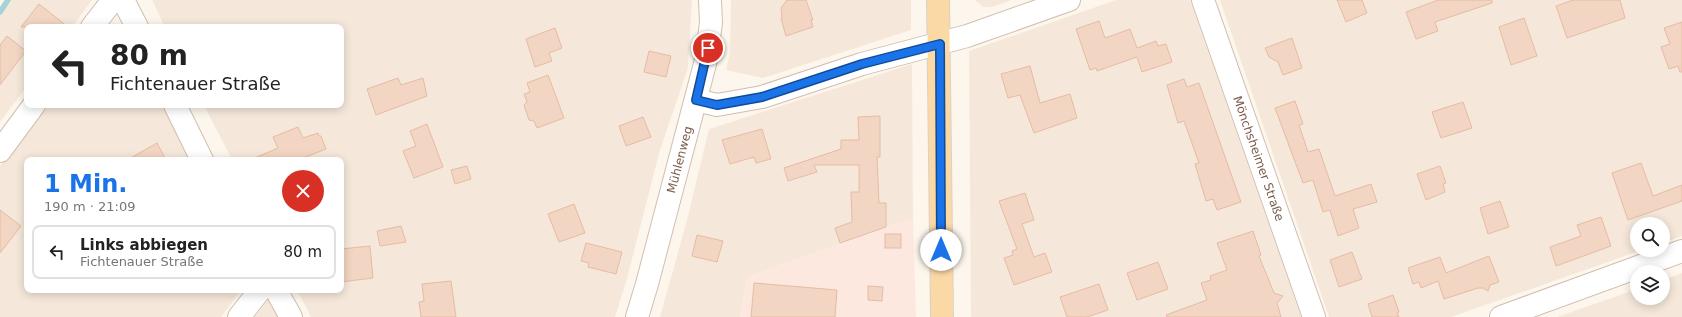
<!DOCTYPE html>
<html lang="de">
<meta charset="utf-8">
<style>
body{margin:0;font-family:"DejaVu Sans",sans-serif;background:#f2f2f2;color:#222;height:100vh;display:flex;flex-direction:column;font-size:15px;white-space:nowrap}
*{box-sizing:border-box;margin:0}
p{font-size:13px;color:#767676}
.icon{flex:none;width:22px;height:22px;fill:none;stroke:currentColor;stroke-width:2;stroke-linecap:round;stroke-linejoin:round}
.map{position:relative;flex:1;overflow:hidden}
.details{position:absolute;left:24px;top:157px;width:320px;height:136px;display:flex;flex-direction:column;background:#fff;border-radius:8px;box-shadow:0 2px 10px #0003}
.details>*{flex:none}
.guide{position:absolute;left:24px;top:24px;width:320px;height:84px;border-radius:8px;box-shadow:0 2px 10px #0003;background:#fff;color:#222;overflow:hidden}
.tools{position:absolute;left:1630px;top:217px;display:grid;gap:8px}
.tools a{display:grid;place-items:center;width:40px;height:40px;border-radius:50%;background:#fff;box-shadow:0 2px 10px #0003;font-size:20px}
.pin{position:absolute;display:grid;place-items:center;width:34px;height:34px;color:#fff;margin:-17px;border:2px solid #fff;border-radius:50%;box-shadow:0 1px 4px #0007}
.me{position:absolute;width:44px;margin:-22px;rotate:0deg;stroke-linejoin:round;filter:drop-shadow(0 0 3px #0008)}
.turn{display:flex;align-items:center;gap:14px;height:84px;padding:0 20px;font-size:18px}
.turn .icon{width:52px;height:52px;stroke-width:2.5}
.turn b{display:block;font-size:28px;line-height:34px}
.round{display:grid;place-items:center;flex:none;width:42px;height:42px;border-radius:21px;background:#f2f2f2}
.overview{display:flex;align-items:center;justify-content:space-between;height:68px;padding:0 20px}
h1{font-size:24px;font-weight:800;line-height:30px;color:#1a73e8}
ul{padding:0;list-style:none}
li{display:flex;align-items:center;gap:12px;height:54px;margin:0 8px 6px;padding:0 12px;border:2px solid #e0e0e0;border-radius:8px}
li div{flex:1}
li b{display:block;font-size:15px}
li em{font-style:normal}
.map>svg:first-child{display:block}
</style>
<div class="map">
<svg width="1682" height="317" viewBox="0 0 1682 317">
<rect width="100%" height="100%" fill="#fdf6ec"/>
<g fill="#f5e8da">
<polygon points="8,0 92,0 72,27 27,27 27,86 0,122 0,12"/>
<polygon points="152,0 692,0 688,68 660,150 626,282 615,317 311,317 297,290 341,290 341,160 232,160 204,105 341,105 341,27 165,27"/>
<polygon points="731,0 911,0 911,30 763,78 726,70 730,52"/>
<polygon points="975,0 1012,0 992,7 983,7"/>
<polygon points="1116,0 1190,0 1301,317 971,317 969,51"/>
<polygon points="1220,0 1682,0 1682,236 1663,243 1663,224 1637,224 1637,250 1642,250 1451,317 1329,317"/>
<polygon points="912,64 913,218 747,277 740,317 660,317 687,220 709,129"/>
<polygon points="46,105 164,105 192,160 27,160 27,290 241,290 221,317 0,317 0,166"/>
<polygon points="1682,273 1682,317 1557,317 1637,289 1637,298 1663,298 1663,280"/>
<polygon points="268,300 275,300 284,317 255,317"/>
</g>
<polygon fill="#fde8e0" points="913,218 916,317 740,317 747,277"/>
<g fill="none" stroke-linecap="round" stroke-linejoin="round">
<polyline stroke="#a5d3da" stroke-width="5.5" points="0,12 8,0"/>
</g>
<g fill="#f3d5c3" stroke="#e6bba3">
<polygon points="787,0 806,0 813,20 811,20 813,27 786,36 781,18 782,17 781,8"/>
<polygon points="1337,0 1362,0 1367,13 1346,22"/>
<polygon points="1438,0 1492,0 1492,3 1435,22 1438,31 1416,39 1406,12"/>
<polygon points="1573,0 1620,0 1625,18 1567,38 1556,6"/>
<polygon points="39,4 68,27 21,27"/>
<polygon points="1524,18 1537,56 1511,65 1499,27"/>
<polygon points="1099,21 1105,38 1130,29 1137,48 1156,41 1158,46 1166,44 1172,62 1142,72 1137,57 1097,71 1096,68 1090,70 1076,29"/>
<polygon points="1682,22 1682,72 1680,72 1678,66 1669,69 1661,47 1670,44 1664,28"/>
<polygon points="555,28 562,48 549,53 552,61 535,67 526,39"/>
<polygon points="7,36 26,51 0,85 0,45"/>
<polygon points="1292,38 1302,68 1283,75 1278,62 1269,57 1265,48"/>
<polygon points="649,51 671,56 666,77 644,72"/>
<polygon points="1030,66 1040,103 1070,94 1077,118 1034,133 1020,95 1008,98 1001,74"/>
<polygon points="548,75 564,118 537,128 534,121 529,120 524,105 527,102 524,94 530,92 527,83"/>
<polygon points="398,78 401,85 423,78 427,96 376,115 367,89"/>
<polygon points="1184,79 1187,87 1199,83 1241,202 1217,210 1213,199 1206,201 1195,164 1199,163 1184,121 1178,123 1167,85"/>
<polygon points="1295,101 1303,124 1299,125 1308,152 1319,149 1335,196 1371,184 1377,202 1353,209 1359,228 1338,236 1330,210 1323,212 1313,180 1303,183 1275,108"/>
<polygon points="1463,102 1472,128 1441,138 1432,112"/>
<polygon points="880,116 880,157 877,157 879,203 886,203 886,227 840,243 835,228 852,222 851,192 859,192 859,165 814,165 817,172 788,181 784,168 841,149 841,140 859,140 858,117"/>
<polygon points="643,117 651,137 626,146 619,126"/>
<polygon points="427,124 443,167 414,178 403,151 416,146 410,131"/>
<polygon points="298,127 303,138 318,133 319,136 321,136 326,149 298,160 250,160 278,148 273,137"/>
<polygon points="762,129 771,159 756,163 754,157 730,164 722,140"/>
<polygon points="157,143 166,160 127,160"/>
<polygon points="1641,163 1653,196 1682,185 1682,201 1628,220 1612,173"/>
<polygon points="467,166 471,179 455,184 451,170"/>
<polygon points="1440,166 1446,183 1443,184 1445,192 1426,200 1417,174"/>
<polygon points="1025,193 1034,220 1022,224 1034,257 1045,253 1052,272 1014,285 1004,258 1013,255 1012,251 1017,249 999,201"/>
<polygon points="1500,201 1509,227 1488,234 1480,208"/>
<polygon points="574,204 585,233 559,242 548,214"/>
<polygon points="0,210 21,226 0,253"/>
<polygon points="1601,217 1611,246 1556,266 1550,247 1581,236 1577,225"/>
<polygon points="401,226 406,242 380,246 377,231"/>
<polygon points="1253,231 1261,255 1259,256 1274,293 1283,296 1277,303 1281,317 1167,317 1166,315 1207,300 1201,283 1211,280 1210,276 1227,270 1217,243"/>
<rect x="885" y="234" width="16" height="14"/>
<polygon points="697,235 723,241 717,262 692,256"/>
<polygon points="586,243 622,252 616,274 588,267 589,263 581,261"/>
<polygon points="370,246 373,278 341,282 341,249"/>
<polygon points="1352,252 1362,279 1339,287 1330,260"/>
<polygon points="1489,256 1499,282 1490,285 1488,291 1483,288 1478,288 1444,299 1438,281 1421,288 1419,282 1413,284 1408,268 1440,257 1446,273"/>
<polygon points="1158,262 1168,289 1137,300 1127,273"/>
<polygon points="451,281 456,317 421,317 419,302 424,301 422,284"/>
<polygon points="754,283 837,290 835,317 751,317"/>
<polygon points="1099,284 1108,310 1087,317 1067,317 1060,297"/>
<polygon points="868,286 883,287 882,301 868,300"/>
<polygon points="1393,295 1399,312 1397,313 1399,317 1372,317 1368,304"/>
</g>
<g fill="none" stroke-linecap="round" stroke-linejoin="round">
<defs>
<g id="minor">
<polyline points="123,0 137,27"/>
<path id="s1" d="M1203,0L1314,317"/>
<polyline points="92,27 113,0"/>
<polyline points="696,100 717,105 762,97 862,64 967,36 1069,0"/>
<polyline points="175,105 202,160"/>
<polyline points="0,151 34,105"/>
<polyline points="276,290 291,317"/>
<polyline points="239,317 260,290"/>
<path id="s2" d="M637,317L647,284L706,60L711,23L710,0"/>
<polyline points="1501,317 1682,251"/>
</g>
<polyline id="major" points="938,0 942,317"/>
</defs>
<use href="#minor" stroke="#d1beb0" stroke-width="24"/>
<use href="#major" stroke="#dad1cd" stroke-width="24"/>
<use href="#minor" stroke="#fff" stroke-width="22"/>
<use href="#major" stroke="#fbd9a5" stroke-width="22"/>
</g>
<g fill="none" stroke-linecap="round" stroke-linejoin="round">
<defs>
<polyline id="route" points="708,48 696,100 717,105 762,97 862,64 940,44 941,250"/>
</defs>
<use href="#route" stroke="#114b97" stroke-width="10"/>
<use href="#route" stroke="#1a73e8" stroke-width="7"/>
</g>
<g text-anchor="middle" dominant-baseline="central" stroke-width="3" stroke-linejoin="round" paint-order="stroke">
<g font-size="12" fill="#7a5c4d" stroke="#fffaf3">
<text stroke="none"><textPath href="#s1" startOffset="168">Mönchsheimer Straße</textPath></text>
<text stroke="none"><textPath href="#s2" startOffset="163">Mühlenweg</textPath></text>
</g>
</g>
</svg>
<div class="tools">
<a><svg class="icon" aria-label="search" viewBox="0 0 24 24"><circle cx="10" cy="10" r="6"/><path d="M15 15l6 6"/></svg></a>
<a><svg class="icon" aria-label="layers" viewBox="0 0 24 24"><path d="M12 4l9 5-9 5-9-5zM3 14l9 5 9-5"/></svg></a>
</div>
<div class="pin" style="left:708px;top:48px;background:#d93025"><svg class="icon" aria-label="arrive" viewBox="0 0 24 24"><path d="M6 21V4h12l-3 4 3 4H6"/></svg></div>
<svg class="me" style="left:941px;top:250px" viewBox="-20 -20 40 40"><circle r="19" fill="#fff"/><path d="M0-13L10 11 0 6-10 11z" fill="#1a73e8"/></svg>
<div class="guide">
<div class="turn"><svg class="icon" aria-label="left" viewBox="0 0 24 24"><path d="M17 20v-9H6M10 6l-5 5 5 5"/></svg><div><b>80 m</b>Fichtenauer Straße</div></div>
</div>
<section class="details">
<div class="overview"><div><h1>1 Min.</h1><p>190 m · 21:09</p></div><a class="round" style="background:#d93025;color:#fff"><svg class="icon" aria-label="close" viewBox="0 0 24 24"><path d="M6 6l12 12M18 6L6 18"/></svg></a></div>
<ul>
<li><svg class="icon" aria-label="left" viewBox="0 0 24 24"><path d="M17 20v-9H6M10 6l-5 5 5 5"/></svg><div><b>Links abbiegen</b><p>Fichtenauer Straße</p></div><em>80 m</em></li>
</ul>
</section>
</div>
